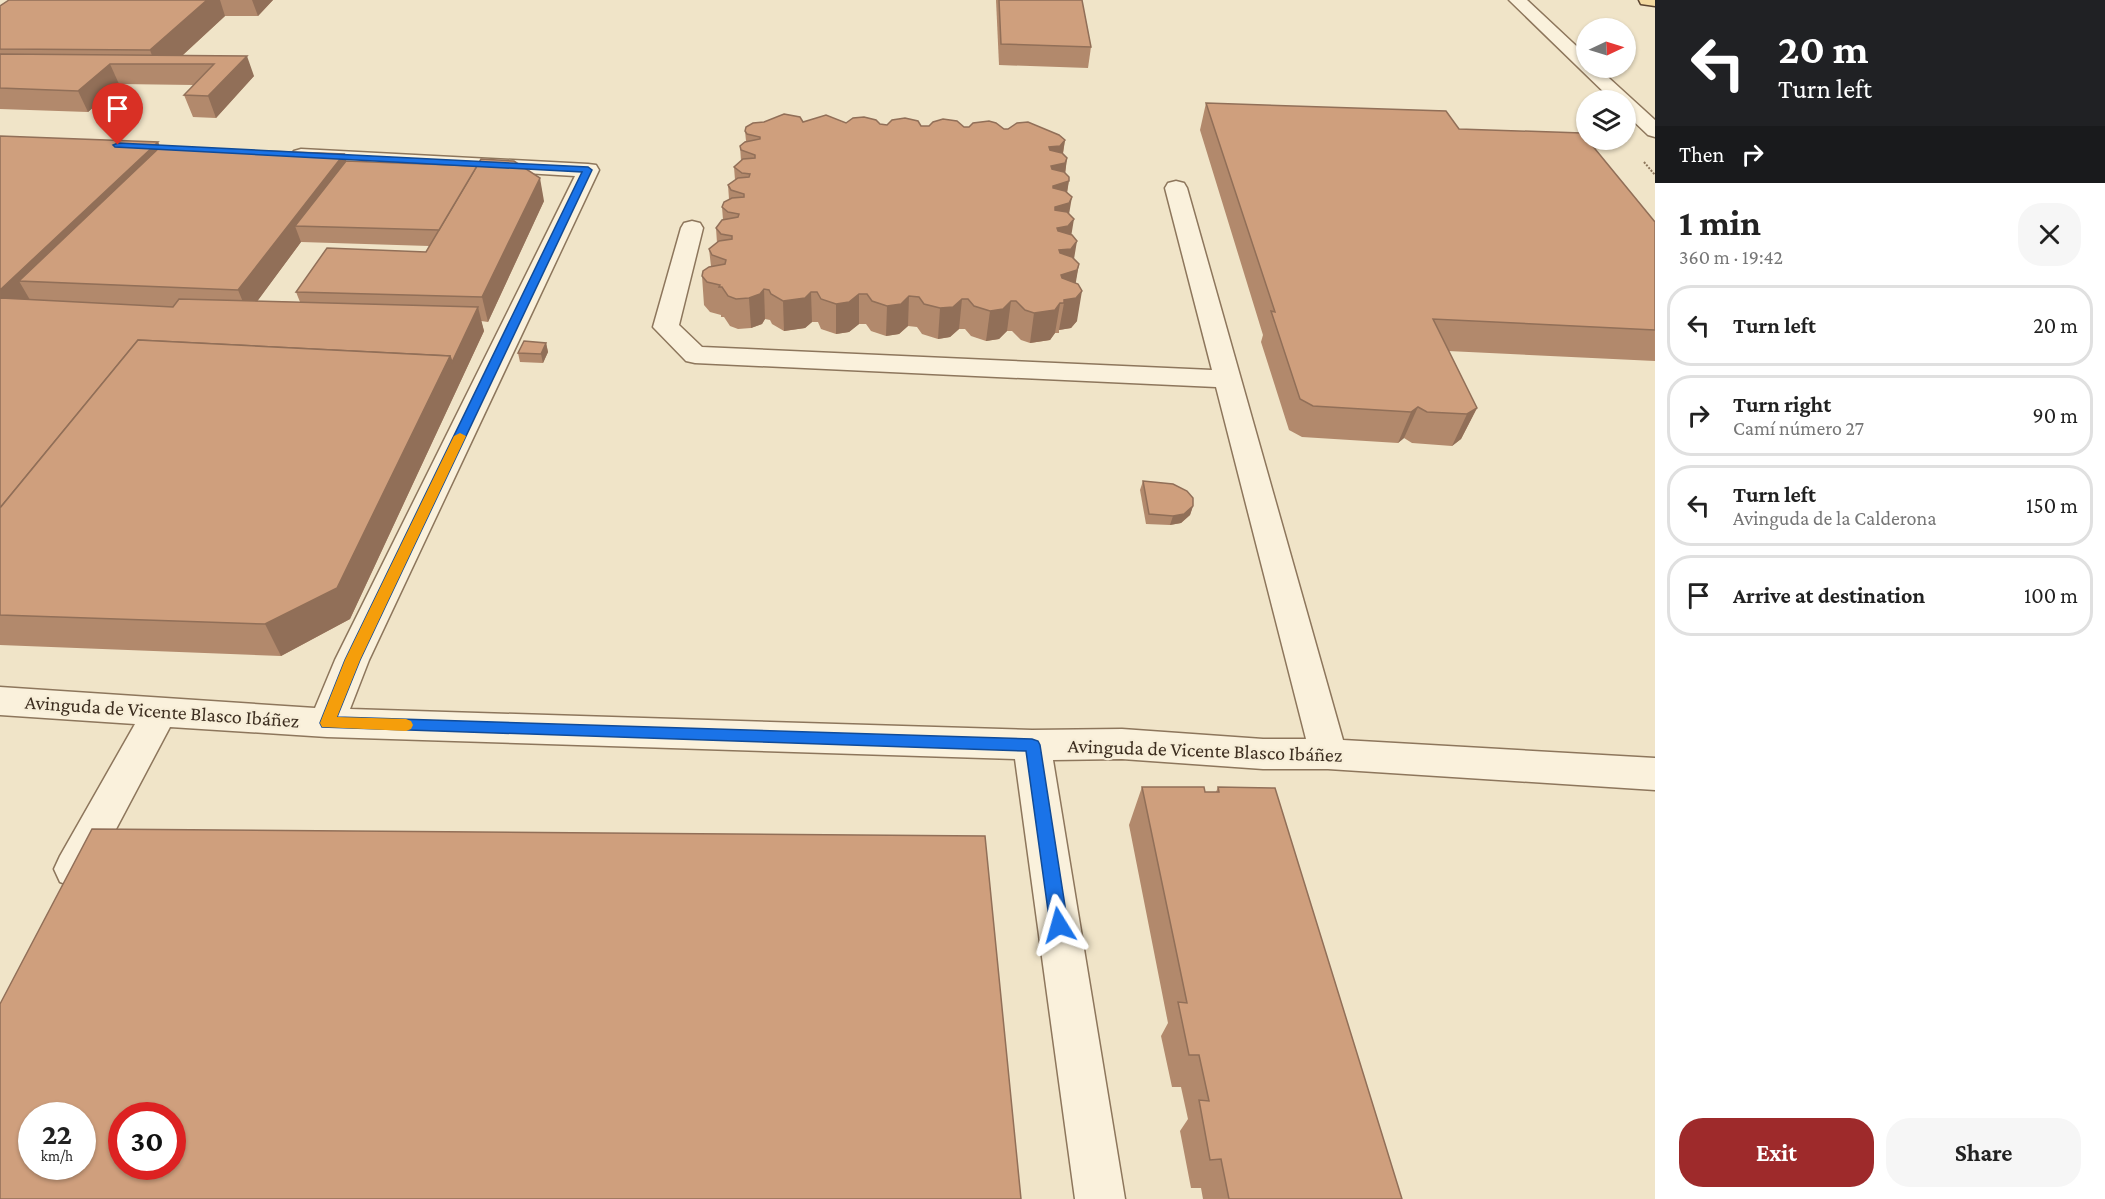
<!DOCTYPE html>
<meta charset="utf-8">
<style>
body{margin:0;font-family:"Crimson Pro",serif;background:#f6f6f6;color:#222;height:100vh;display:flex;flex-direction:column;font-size:22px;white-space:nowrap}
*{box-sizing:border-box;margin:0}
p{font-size:20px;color:#767676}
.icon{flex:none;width:33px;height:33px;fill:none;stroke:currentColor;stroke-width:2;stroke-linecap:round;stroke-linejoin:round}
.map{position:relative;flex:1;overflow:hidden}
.sheet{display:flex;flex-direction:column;background:#fff;width:450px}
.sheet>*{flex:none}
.hud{background:#202124;color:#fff;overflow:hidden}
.needle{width:39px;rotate:86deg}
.fabs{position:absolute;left:1576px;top:18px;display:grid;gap:12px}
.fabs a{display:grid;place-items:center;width:60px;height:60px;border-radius:50%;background:#fff;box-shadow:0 2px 4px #0004;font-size:30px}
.speed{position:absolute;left:18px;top:1102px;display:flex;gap:12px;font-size:30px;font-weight:700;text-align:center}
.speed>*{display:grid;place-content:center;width:78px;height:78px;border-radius:50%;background:#fff;box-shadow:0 2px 4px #0004;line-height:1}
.speed small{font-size:15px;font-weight:400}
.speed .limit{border:9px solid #d22;background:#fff;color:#111}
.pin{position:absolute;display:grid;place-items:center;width:51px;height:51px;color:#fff;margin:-62px -26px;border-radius:50% 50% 50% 0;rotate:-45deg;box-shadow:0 0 6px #0007}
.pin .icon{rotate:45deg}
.me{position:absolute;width:66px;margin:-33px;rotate:352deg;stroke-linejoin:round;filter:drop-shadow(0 0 4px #0008)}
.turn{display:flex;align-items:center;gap:21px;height:126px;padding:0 24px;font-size:27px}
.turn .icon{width:78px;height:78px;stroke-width:2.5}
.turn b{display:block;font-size:42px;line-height:51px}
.then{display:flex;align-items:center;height:57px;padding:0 24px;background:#0003;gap:12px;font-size:22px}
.round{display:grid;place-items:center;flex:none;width:63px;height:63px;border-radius:24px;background:#f6f6f6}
.headline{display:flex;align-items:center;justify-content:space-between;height:102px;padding:0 24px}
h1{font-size:36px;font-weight:700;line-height:45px}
.primary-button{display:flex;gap:12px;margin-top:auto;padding:12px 24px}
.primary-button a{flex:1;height:69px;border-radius:24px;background:#9e2a2b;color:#fff;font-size:24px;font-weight:700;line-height:69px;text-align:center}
.primary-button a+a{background:#f6f6f6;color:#222}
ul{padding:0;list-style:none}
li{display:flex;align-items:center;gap:18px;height:81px;margin:0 12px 9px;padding:0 12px;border:3px solid #e0e0e0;border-radius:24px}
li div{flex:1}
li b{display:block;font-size:22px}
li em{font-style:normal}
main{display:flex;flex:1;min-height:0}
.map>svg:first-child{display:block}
</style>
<main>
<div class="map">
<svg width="1655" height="1199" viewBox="0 0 1655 1199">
<rect width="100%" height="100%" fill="#f0e4c8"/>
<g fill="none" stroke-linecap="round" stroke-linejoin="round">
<defs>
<g id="minor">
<polygon points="1509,0 1527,0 1587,56 1587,68 1598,68 1655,120 1655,137 1648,135 1626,114 1626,100 1612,100"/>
<polygon points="301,149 588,164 596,165 599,170 369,660 350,709 1032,730 1122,729 1263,739 1306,739 1216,387 695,363 686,361 653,327 681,228 684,223 692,221 700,223 703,228 679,325 702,347 1212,370 1165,188 1168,183 1176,181 1184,183 1187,188 1343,740 1655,758 1655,790 1328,769 1263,769 1122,759 1053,760 1125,1199 1075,1199 1015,759 327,737 170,727 88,882 74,887 60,882 54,869 60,856 135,724 0,715 0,687 315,708 335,660 575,176 294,159 291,155 294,151"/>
</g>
<polygon id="major" points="1639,0 1655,0 1655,6 1641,4"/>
</defs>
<use href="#minor" stroke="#8d765c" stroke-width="3"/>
<use href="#major" stroke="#5b4430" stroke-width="3"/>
<polyline stroke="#8d765c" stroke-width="2" stroke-dasharray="2 1.5" stroke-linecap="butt" points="1644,162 1655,175"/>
<use href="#minor" fill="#faf1dc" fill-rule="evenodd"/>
<use href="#major" fill="#f3d9a0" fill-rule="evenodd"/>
</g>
<g fill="#b2896c" fill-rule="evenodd">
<polygon points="9,0 273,0 258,16 225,16 183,55 254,76 216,118 193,117 184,95 194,85 119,84 98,104 143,108 135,114 99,113 96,105 88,112 0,109 0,6"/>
<polygon points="996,0 1082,0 1091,47 1088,68 999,65"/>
<polygon points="1206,103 1459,129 1655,222 1655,361 1448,351 1477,408 1461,439 1452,446 1412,443 1404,438 1398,443 1302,437 1289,430 1261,342 1263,335 1200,130"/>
<polygon points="803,122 1004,129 1065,140 1063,154 1067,158 1065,173 1069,177 1067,193 1069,214 1074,259 1079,264 1075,283 1077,321 1071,328 1059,330 1059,333 1055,333 1050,340 1030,343 1021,340 1012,331 1007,331 999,339 986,341 971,336 965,329 959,329 950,337 938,339 922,334 917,327 908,326 899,334 886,336 871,331 866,324 859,324 849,332 836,334 821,329 818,322 812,322 805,328 784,331 772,324 770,320 765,319 762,324 751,328 738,329 730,326 724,317 721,317 721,315 710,312 704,305 702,276 711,266 709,249 717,243 716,228 723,220 722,207 729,199 728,185 735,180 734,167 741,161 740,146 746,141 745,131"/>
<path d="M0,136L158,142L160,147L346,161L544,201L488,322L481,321L484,331L350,619L281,656L0,645ZM301,242L429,246L426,252L296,292L300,302L257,301Z"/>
<polygon points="546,343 548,352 543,363 520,362 518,353"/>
<polygon points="1143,481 1193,506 1190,515 1181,523 1170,525 1146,524 1140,490"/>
<polygon points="1142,787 1205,792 1216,792 1218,787 1402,1199 1203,1199 1201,1188 1191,1188 1180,1131 1188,1119 1181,1087 1172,1087 1161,1036 1168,1023 1129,825"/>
</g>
<g fill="#916f58">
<polygon points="207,0 220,0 225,16 173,64 155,64 150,50"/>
<polygon points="252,0 273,0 258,16"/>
<polygon points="247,56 254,76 216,118 208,96"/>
<polygon points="110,64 119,84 88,112 78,91"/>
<polygon points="139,100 143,108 135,114 132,107"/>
<polygon points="1065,140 1061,164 1067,158 1064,183 1069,181 1065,204 1072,197 1067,226 1074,219 1069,249 1077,241 1072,271 1079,264 1074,293 1082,291 1077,321 1071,328 1059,330 1064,303 1060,304 1055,333 1050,340 1030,343 1034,313 1049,147"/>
<polygon points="158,142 170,170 19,281 33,305 0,338 0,290"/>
<polygon points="344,154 351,176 295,226 301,242 248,314 238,290"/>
<polygon points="540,178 544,201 488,322 482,297"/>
<polygon points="764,289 765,319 762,324 751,328 749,298"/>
<polygon points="811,292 812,322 805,328 784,331 783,301"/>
<polygon points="859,294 859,324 849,332 836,334 836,304"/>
<polygon points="909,296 908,326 899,334 886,336 887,306"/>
<polygon points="962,299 959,329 950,337 938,339 940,308"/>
<polygon points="1011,301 1007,331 999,339 986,341 990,311"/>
<polygon points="478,307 484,331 350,619 281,656 265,624 450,356"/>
<polygon points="546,343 548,352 543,363 541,354"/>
<polygon points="1418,407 1404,438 1398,443 1411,412"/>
<polygon points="1477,408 1461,439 1452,446 1467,414"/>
<polygon points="1193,506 1190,515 1181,523 1170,525 1173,516"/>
</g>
<g fill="#cf9f7d" stroke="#916f58" stroke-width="1.5" fill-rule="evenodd">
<polygon points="9,0 207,0 150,50 0,49 0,6"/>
<polygon points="999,0 1082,0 1091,47 1001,44"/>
<polygon points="0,54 247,56 208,96 184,95 214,64 110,64 78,91 0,88"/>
<polygon points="104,99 139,100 132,107 96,105"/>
<polygon points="1206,103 1446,111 1459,129 1582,133 1655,222 1655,330 1433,319 1477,408 1467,414 1427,412 1418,407 1411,412 1313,406 1300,399 1271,311 1275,312"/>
<polygon points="784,114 800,117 803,122 826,115 846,123 853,118 864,117 876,120 880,124 887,125 892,120 905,118 918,121 921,126 929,126 933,122 943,119 957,121 964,127 969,127 973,123 989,121 996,123 1004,129 1008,129 1017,123 1028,122 1059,135 1065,140 1060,146 1049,147 1050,150 1062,153 1067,158 1065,163 1051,166 1052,169 1064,172 1069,177 1069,181 1053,186 1053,188 1065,191 1072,197 1069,203 1055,207 1055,210 1067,212 1074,219 1068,226 1057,228 1058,231 1072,235 1077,241 1071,249 1059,250 1060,253 1072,257 1079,264 1077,270 1061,275 1062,278 1078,284 1082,291 1076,298 1064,300 1064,303 1060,303 1055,310 1034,313 1025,310 1016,301 1011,301 1003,309 990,311 974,306 968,299 962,299 953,307 940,308 924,304 919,297 909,296 901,304 887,306 872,301 867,294 859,294 849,302 836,304 821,299 817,292 811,292 805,298 783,301 771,294 769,290 764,289 760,294 749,298 736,299 728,296 722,287 719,287 720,285 707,282 702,276 703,271 709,267 725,264 726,260 712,255 709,249 719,241 732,239 732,236 721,234 716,228 722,220 738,217 739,214 728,212 722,207 724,202 732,198 744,197 744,194 731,190 728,185 738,178 749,177 750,174 742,173 734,167 743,159 755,158 755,155 741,150 740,146 745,142 760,139 760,137 747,134 745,131 746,127 753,123 764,122"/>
<polygon points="0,136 158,142 0,290"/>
<polygon points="160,147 344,154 238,290 19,281"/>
<polygon points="481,159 514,161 540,178 482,297 296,292 327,248 426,252"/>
<polygon points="346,161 477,166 439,230 295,226"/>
<polygon points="1,298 173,307 179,299 478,307 452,362 450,356 138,340 0,508 0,299"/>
<polygon points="138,340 450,356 337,588 265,624 0,615 0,508"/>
<polygon points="524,341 546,343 541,354 518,353"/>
<polygon points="1143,481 1173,484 1187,491 1193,498 1193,506 1184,514 1173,516 1149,514"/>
<polygon points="1142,787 1204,787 1205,792 1219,792 1218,787 1275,788 1402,1199 1229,1199 1221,1159 1210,1160 1199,1100 1209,1101 1199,1055 1189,1055 1178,1002 1187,1003"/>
<path d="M92,829L985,836L1021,1199H0V1004ZM32,1116H82V1167H32ZM122,1116H172V1167H122Z"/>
</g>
<polygon fill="#1a73e8" stroke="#114b97" stroke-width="1.5" points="118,143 588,167 592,170 360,660 337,717 1032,739 1038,741 1040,745 1068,925 1065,930 1059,933 1053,930 1050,925 1026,751 322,727 320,723 345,660 582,172 115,147 113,145"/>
<polygon fill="#f59e0b" points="460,433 466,436 360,660 337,717 406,719 411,721 413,725 411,729 406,731 322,727 320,723 345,660 454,436"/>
<g text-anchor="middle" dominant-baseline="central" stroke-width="4.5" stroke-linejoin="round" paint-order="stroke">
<g font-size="20" fill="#3d2e20" stroke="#f7eed8">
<text transform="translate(162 711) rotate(4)">Avinguda de Vicente Blasco Ibáñez</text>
<text transform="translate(1205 750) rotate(2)">Avinguda de Vicente Blasco Ibáñez</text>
</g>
</g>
</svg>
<div class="fabs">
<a><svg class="needle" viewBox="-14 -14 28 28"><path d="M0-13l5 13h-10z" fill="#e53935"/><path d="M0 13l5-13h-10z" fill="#767676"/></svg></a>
<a><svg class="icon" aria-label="layers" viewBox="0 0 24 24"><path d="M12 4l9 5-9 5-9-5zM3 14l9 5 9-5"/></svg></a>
</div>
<div class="speed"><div>22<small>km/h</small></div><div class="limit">30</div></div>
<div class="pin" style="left:118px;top:145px;background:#d93025"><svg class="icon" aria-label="arrive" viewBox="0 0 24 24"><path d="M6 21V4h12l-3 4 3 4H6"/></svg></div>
<svg class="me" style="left:1059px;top:925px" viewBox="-20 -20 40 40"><path d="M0-17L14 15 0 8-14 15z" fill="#1a73e8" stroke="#fff" stroke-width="4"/></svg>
</div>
<section class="sheet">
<div class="hud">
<div class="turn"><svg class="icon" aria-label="left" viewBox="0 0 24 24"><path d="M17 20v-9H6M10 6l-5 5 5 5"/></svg><div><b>20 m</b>Turn left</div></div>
<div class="then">Then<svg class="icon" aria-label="right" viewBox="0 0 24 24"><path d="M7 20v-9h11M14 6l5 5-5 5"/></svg></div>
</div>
<div class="headline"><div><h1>1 min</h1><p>360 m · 19:42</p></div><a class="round"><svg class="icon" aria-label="close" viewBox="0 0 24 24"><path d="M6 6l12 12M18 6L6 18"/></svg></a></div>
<ul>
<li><svg class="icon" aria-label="left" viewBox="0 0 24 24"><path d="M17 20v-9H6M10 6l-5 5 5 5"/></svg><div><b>Turn left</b></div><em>20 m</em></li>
<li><svg class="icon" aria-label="right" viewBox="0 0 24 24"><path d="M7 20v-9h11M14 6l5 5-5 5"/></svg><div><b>Turn right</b><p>Camí número 27</p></div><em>90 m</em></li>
<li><svg class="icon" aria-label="left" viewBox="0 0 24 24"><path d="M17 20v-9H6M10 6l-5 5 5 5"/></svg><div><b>Turn left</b><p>Avinguda de la Calderona</p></div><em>150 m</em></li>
<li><svg class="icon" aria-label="arrive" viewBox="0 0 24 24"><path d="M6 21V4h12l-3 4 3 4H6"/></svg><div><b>Arrive at destination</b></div><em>100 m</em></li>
</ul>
<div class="primary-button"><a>Exit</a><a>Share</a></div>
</section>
</main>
